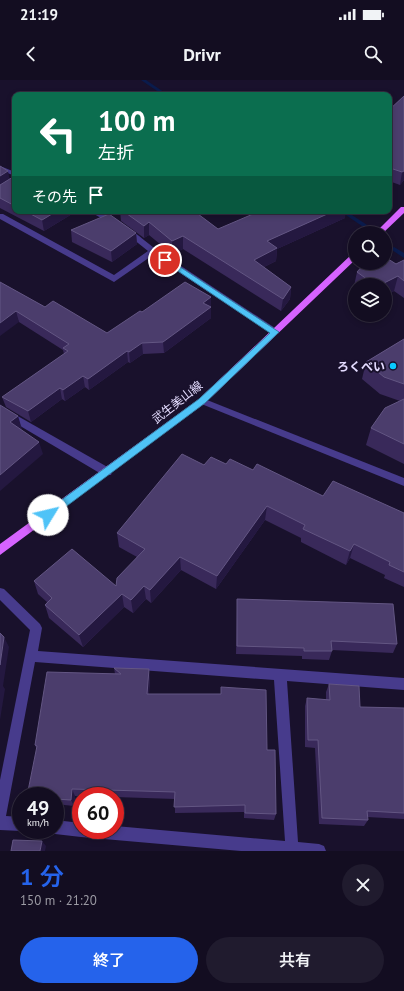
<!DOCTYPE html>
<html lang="ja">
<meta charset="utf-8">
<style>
body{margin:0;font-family:"PT Sans","Noto Sans JP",sans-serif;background:#201b2e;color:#f1f3f6;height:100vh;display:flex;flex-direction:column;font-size:15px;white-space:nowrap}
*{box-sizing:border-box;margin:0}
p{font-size:13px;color:#9d9ca5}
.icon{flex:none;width:22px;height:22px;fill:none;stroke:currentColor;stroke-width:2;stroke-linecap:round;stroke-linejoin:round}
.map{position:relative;height:771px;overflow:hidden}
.drawer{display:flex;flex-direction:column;background:#130d21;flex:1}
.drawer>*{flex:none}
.guide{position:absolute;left:12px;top:12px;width:380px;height:122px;border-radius:8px;box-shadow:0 2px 6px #0003,0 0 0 1px #322d3f;background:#0b6e4f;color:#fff;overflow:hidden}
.fabs{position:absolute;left:348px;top:146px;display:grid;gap:8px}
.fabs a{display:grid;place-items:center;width:44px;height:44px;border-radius:50%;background:#130d21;box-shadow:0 2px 6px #0003,0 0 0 1px #322d3f;font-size:20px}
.speed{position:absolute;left:12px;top:707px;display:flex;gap:8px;font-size:20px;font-weight:700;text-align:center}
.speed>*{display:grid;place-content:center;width:52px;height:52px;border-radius:50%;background:#130d21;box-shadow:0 2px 6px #0003,0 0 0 1px #322d3f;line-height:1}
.speed small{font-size:10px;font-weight:400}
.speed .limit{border:6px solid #d22;background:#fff;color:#111}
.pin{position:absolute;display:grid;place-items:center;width:34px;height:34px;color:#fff;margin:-17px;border:2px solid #fff;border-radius:50%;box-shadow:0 1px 4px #0007}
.me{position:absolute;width:44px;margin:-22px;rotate:54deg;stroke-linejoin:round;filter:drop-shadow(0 0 3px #0008)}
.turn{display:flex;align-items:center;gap:14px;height:84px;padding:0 20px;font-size:18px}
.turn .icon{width:52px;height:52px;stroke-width:2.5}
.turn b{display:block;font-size:28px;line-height:34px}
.then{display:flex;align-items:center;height:38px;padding:0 20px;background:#0003;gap:8px;font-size:15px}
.round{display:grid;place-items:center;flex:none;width:42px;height:42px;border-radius:21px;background:#201b2e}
.headline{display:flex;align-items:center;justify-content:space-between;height:68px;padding:0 20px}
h1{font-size:24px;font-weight:600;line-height:30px;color:#2563eb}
.button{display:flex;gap:8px;margin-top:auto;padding:8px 20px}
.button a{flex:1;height:46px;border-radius:24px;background:#2563eb;color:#fff;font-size:16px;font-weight:600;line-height:46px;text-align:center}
.button a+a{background:#201b2e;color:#f1f3f6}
.status{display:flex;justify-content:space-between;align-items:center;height:28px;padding:0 20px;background:#130d21;direction:ltr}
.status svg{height:11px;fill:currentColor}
header{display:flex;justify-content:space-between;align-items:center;height:52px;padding:0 20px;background:#130d21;font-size:18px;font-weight:600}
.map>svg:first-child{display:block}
</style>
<div class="status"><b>21:19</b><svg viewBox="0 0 49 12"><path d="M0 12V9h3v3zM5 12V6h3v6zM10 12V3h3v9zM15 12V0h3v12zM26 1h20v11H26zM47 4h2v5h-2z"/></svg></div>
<header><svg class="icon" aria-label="back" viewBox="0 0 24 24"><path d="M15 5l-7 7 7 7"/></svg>Drivr<svg class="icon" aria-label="search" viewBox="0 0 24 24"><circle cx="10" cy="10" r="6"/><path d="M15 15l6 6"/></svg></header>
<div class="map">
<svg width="404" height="771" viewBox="0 0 404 771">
<rect width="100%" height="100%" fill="#19112c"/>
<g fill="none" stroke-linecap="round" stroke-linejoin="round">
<g fill="#0a1b4c" fill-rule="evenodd">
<polygon points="141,0 146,0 168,15 163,15"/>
<polygon points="340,131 346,131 367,145 364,147 362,146"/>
<polygon points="394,167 404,173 404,178 392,170 391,169"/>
</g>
<g fill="#473b8c" fill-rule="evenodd">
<polygon points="0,86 15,92 15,96 0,90"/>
<path d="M89,131C115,131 139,158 160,172C199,198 239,224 278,250L279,252L278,254H272L153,175L114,202L0,139V134H3L114,195L148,171L123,151Z"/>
<polygon points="0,326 111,389 112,392 111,395 103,395 0,334"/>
<polygon points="0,508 4,509 40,544 42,548 38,571 404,598 404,610 287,601 298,762 319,764 324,766 326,771 241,771 81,757 55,754 50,752 49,750 55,750 55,740 81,743 81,750 115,750 115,746 285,761 274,600 35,582 6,736 21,737 21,750 23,750 21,751 0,750 0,700 30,550 0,520"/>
</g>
<polygon fill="#473b8c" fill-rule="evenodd" points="202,318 404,398 404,406 199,323 197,321"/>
<g fill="#d663ff" fill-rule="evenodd">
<polygon points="401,127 404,127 404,133 383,153 375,153"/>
<polygon points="352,174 355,174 355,180 205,323 0,475 0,464 199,319"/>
</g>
</g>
<g fill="#39295a">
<polygon points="389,30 404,100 400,105 389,101"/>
<polygon points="0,86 10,99 13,97 15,94 15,131 77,131 44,151 0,128"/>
<polygon points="120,131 194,131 218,149 345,138 277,169 276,181 264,187 291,207 290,219 281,231 183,169 172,174 149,155 144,158 121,141"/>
<polygon points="71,150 136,153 137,164 112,182 72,162"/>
<polygon points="404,180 404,218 394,211 385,216 385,205 355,205 355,207 354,206 357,192 396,184"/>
<polygon points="0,202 45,227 107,253 142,232 211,217 211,238 164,273 143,274 130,283 128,282 89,310 85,307 65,321 62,319 31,342 6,327 2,317 64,274 63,270 19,242"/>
<polygon points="404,259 404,384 366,365 371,348 400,321 380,314 362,299 366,282"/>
<polygon points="226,384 253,390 323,416 404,433 404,507 384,498 385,495 350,478 346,485 301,462 301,458 265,440 216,509 181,490 151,523 146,519 133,533 124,527 83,567 49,538 45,525 47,522 38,514 34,501 116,506 137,477 119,467 117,453 204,385"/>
<polygon points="237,519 397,564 393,573 332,570 332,571 329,580 302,579 302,576 236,574 237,528"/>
<polygon points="114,588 150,597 149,614 267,670 276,734 274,740 244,738 244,732 175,733 175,719 115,717 115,716 75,716 74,726 55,724 55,716 35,665 115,594"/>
<polygon points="329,604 360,627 404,628 404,739 367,737 368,740 364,746 319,744 315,668 305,667 305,626 307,618 326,620 326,612"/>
</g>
<g fill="#241840">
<polygon points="8,91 10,102 0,109 0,96"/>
<polygon points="404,91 404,100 400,105 402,92"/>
<polygon points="57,131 77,131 44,151 42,140"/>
<polygon points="334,131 346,131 345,138 277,169 276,181 254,192 254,180 267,161"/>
<polygon points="149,142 149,155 144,158 144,146"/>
<polygon points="136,153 137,164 112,182 111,171"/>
<polygon points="183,156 183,169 172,174 172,161"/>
<polygon points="398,196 394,211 385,216 385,205 380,205"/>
<polygon points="291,207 290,219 281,231 283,219"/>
<polygon points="211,217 211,238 164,273 163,262 203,223"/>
<polygon points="16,231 19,242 0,256 0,243"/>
<polygon points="142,263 143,274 130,283 129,272"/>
<polygon points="127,271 128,282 89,310 88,299"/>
<polygon points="83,296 85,307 65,321 63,310"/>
<polygon points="60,308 62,319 31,342 28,331"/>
<polygon points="18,336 22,349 14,355 10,342"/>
<polygon points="39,362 43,374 0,411 0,395"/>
<polygon points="267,426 265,440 216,509 217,496"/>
<polygon points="354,464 350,478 346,485 350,471"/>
<polygon points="180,477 181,490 151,523 150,510"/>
<polygon points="144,506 146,519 133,533 131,520"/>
<polygon points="122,514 124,527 83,567 79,555"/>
<polygon points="4,557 9,567 3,606 5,609 0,640 0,585"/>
<polygon points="149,589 150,597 148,622 147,614"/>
<polygon points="72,709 75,716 74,726 71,720"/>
<polygon points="42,761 46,766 45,771 40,771"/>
</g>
<g fill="#4b3d6c" stroke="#635683">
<polygon points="404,16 404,91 402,92 390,88 389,89 389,30"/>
<polygon points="0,86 8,91 0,96"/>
<polygon points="14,94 15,94 15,126 0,118 0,105 13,97"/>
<polygon points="25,131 57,131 42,140"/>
<polygon points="123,131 194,131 218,149 260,131 334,131 267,161 277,168 254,180 291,207 283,219 183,156 172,161 149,142 144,146"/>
<polygon points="109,134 136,153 111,171 71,150"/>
<polygon points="385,177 396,184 404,180 404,201 398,196 380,205 375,205 357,192 365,183 385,183"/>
<polygon points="0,202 45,227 53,221 107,253 140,231 142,232 185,202 211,217 203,223 211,227 163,262 142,263 129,272 127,271 88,299 83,296 63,310 60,308 28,331 2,317 68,271 63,268 69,264 16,231 0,243"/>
<polygon points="404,259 404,304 384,297 366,282"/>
<polygon points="404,319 404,364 371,348 385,328"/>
<polygon points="0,325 18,336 10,342 39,362 0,395"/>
<polygon points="182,374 204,385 211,377 226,384 230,379 253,390 257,384 323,416 333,401 404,433 404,492 389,485 390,482 354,464 350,471 303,449 305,445 267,426 217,496 180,477 150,510 144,506 131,520 122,514 79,555 45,525 52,518 34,501 72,469 116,506 117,498 145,469 117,453"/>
<polygon points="237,519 393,524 397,564 331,561 332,571 304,571 304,568 237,566"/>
<polygon points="0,553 4,557 0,585"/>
<polygon points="114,588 149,589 147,614 221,614 221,607 266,610 267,670 275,670 276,734 245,733 245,725 174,727 175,712 72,709 71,720 55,719 55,716 27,716 37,666 35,665 47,592 121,594"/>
<polygon points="329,604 359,606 360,627 404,628 404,733 367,731 368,740 322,738 318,660 308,660 307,618 330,620"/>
<polygon points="13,760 42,761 40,771 11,771"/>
</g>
<polygon fill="#4fc3f7" stroke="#337fa1" points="165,177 279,252 205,323 52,437 45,437 43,435 45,432 199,319 270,253 163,181 162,180"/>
<circle fill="#08cbff" stroke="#19112c" stroke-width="1.5" cx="393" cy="286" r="4"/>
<g text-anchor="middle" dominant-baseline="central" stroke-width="4" stroke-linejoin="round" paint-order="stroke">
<g font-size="12" font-weight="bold" fill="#e4dcff" stroke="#19112c" text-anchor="end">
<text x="385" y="286">ろくべい</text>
</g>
<g font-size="12" fill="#e4dcff" stroke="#19112c">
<text transform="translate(177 322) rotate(-38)">武生美山線</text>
</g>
</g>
</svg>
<div class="fabs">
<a><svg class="icon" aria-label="search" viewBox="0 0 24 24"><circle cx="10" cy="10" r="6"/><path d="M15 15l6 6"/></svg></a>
<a><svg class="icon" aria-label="layers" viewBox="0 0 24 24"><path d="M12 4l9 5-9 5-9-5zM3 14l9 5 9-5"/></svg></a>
</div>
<div class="speed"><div>49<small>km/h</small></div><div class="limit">60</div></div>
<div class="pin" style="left:165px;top:180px;background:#d93025"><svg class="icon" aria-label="arrive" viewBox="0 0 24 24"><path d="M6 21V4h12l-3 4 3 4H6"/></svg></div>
<svg class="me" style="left:48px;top:435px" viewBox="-20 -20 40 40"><circle r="19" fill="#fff"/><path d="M0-13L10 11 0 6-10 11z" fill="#4fc3f7"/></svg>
<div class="guide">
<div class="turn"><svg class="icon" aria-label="left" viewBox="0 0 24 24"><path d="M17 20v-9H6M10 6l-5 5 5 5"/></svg><div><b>100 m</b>左折</div></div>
<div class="then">その先<svg class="icon" aria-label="arrive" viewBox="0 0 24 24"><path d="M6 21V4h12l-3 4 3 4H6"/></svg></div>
</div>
</div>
<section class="drawer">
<div class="headline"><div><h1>1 分</h1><p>150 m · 21:20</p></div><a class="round"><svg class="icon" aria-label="close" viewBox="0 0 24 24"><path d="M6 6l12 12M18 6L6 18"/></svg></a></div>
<div class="button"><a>終了</a><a>共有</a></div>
</section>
